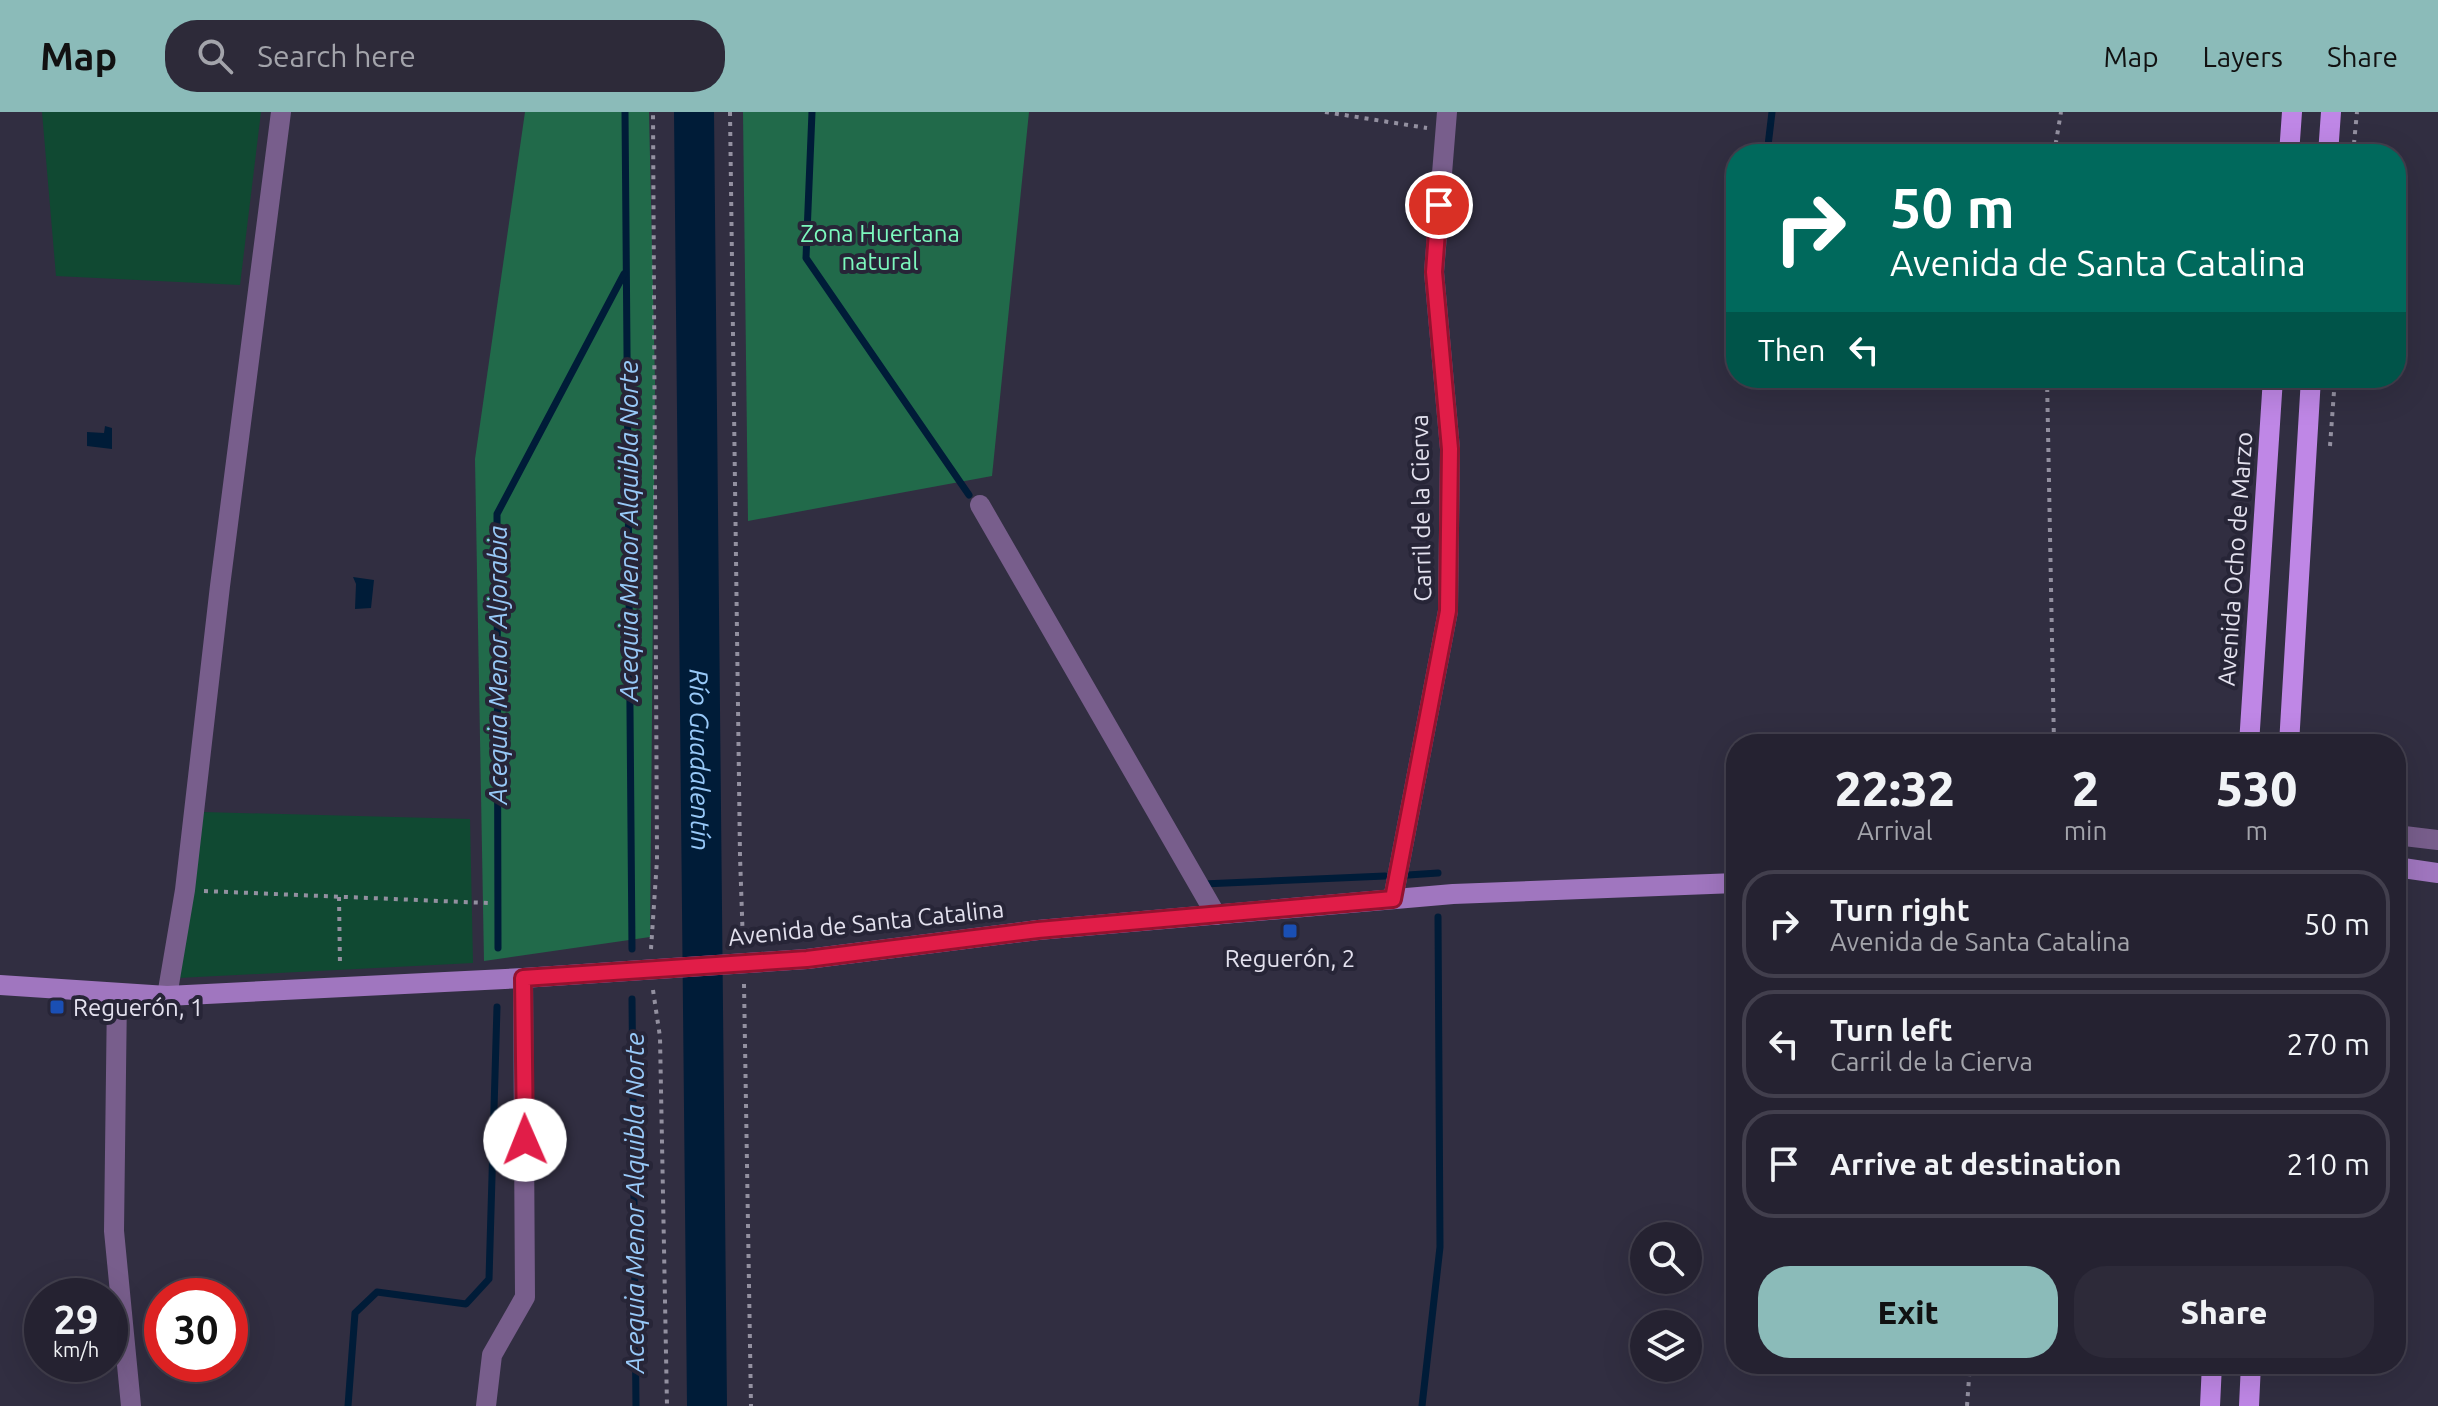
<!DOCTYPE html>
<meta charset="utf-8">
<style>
body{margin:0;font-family:Ubuntu,sans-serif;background:#2d2a39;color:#f1f3f6;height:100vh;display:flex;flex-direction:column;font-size:30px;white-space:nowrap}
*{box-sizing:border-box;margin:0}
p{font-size:26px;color:#a3a4ab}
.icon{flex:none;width:44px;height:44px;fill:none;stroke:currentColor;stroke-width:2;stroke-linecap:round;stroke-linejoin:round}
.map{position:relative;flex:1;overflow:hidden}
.details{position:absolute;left:1726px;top:622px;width:680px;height:640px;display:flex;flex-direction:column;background:#252231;border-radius:32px;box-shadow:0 8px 32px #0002,0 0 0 2px #423f4d}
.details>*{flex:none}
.hud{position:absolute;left:1726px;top:32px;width:680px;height:244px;border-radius:32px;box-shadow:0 8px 32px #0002,0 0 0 2px #423f4d;background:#00695c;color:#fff;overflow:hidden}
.controls{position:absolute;left:1630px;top:1110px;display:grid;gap:16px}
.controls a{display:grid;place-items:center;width:72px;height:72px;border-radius:50%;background:#252231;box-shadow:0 8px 32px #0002,0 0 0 2px #423f4d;font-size:40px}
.speed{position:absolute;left:24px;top:1166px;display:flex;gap:16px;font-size:40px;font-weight:700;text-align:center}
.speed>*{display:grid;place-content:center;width:104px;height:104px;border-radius:50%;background:#252231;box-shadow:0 8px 32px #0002,0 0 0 2px #423f4d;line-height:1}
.speed small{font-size:20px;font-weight:400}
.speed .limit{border:12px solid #d22;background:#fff;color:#111}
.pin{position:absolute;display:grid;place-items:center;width:68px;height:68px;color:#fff;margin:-34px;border:4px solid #fff;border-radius:50%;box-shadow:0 2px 8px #0007}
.me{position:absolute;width:88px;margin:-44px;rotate:359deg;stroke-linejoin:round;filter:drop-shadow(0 0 6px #0008)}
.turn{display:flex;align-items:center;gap:28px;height:168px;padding:0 32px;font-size:36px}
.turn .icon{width:104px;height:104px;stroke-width:2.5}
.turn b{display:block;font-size:56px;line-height:68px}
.then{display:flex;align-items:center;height:76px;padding:0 32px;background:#0003;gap:16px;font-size:30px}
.eta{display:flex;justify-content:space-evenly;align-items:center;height:136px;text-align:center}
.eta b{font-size:48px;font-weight:800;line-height:56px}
.action{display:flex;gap:16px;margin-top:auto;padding:16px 32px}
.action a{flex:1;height:92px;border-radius:32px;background:#8bbbb9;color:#111;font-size:32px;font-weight:800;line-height:92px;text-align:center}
.action a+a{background:#2d2a39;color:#f1f3f6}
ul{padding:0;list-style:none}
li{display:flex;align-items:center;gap:24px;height:108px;margin:0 16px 12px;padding:0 16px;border:4px solid #423f4d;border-radius:32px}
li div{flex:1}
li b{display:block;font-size:30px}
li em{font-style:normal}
header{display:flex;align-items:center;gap:48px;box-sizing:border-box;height:112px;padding:0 40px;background:#8bbbb9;color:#111}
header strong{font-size:38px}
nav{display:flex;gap:44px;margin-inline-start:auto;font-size:28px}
.search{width:560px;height:72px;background:#2d2a39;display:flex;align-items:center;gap:20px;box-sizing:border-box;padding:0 28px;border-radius:32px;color:#a3a4ab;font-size:30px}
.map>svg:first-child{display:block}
</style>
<header>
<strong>Map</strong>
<div class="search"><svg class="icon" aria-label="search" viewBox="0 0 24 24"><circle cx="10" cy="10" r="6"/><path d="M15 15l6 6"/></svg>Search here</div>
<nav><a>Map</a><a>Layers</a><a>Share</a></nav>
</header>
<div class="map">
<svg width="2438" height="1294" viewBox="0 0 2438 1294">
<rect width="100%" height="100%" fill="#312e41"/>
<g fill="#104932">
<polygon points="42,0 261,0 240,173 56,164"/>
<polygon points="203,700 470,707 473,851 178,866"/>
</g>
<g fill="#216a4a">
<polygon points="525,0 649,0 655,270 650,825 484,849 475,347"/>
<polygon points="743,0 1029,0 992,364 748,409"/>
</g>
<g fill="#001c38">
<polygon points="105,314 112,316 112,337 87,334 87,320 104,321"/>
<polygon points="353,465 374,468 371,496 355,497 356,472"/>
</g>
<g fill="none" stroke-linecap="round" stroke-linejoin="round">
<g stroke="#001c38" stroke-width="7">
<polyline points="625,0 632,837"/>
<polyline points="812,0 806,146 969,383"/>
<polyline points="1767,42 1772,0"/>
<polyline points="2027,266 2041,268"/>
<polyline points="1408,763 1438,761"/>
<polyline points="1203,772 1385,764"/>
<polyline points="498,836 497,402 624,162"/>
<polyline points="632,887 636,1294"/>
<polyline points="348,1294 355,1201 377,1180 466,1192 489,1167 497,895"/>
<polyline points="1422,1294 1440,1135 1438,805"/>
</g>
<path stroke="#001c38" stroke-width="40" id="s1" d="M694,0L707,1294"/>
<g stroke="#9390a0" stroke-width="4" stroke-dasharray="4 6" stroke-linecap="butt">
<polyline points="730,0 740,744 743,832"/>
<polyline points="1325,0 1427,16"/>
<polyline points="2054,42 2061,0"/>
<polyline points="2353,42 2357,0"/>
<polyline points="2047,266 2054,632"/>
<polyline points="2330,334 2335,266"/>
<polyline points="204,779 488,791"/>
<polyline points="339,785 340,854"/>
<polyline points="651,837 657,748 653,0"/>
<polyline points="744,872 751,1294"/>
<polyline points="653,878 660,925 667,1294"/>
<polyline points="1967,1294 1970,1252"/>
</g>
<g stroke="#785e8c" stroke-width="20">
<polyline points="980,393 1216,803"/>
<polyline points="2396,723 2438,728"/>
<polyline points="1393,787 1448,499 1450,337 1434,160 1447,0"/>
<polyline points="117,882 114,1119 131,1294"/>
<polyline points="167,884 185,778 220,474 281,0"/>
<polyline points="486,1294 492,1243 525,1185 523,866"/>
</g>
<g stroke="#a076bf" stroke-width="20">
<polyline points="2396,755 2438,761"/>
<polyline points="0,873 167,884 523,866 807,847 1038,818 1453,782 1736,771"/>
</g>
<g stroke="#bf87e6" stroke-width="20">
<polyline points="2289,42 2292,0"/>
<polyline points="2328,42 2331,0"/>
<polyline points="2249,632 2273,266"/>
<polyline points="2289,632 2311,266"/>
<polyline points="2210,1294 2212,1252"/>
<polyline points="2249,1294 2251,1252"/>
</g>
</g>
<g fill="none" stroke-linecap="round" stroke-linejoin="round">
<defs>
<polyline id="route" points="525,1028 523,866 807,847 1038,818 1393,787 1448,499 1450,337 1434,160 1439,93"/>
</defs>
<use href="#route" stroke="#92132f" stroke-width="20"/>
<use href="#route" stroke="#e11d48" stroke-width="14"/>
</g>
<g fill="#1a4fb4" stroke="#272537" stroke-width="3">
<rect x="1282" y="811" width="16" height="16" rx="4"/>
<rect x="49" y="887" width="16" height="16" rx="4"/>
</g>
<g text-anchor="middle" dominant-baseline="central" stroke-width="8" stroke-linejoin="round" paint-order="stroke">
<g font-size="24" fill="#7cf9be" stroke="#272537">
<text x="880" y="121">Zona Huertana<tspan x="880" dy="28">natural</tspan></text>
</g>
<g font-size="24" fill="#e3e1ee" stroke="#272537">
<text transform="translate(1421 396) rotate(-91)">Carril de la Cierva</text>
<text transform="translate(2235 447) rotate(-86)">Avenida Ocho de Marzo</text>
<text transform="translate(866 811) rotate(-6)">Avenida de Santa Catalina</text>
</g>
<g font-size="24" fill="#e3e1ee" stroke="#272537">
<text x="1290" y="846">Reguerón, 2</text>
<text x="73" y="895" text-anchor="start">Reguerón, 1</text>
</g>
<g font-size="26" font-style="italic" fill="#98c9f8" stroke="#272537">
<text transform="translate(628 419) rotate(-90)">Acequia Menor Alquibla Norte</text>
<text transform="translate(497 553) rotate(-90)">Acequia Menor Aljorabia</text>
<text stroke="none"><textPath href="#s1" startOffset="648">Río Guadalentín</textPath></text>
<text transform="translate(634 1091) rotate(-90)">Acequia Menor Alquibla Norte</text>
</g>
</g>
</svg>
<div class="controls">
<a><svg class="icon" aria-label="search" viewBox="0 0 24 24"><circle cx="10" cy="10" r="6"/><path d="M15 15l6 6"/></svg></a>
<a><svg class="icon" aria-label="layers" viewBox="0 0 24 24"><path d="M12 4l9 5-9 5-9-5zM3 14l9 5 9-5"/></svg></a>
</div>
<div class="speed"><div>29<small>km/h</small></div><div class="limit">30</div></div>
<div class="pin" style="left:1439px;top:93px;background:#d93025"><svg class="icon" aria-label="arrive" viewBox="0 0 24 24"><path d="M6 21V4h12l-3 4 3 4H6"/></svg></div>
<svg class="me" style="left:525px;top:1028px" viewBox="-20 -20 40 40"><circle r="19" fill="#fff"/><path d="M0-13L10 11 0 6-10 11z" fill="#e11d48"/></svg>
<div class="hud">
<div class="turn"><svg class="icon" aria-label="right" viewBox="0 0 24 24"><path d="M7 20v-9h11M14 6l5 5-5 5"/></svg><div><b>50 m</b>Avenida de Santa Catalina</div></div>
<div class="then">Then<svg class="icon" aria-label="left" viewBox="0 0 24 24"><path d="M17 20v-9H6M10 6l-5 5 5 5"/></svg></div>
</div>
<section class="details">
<div class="eta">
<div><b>22:32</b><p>Arrival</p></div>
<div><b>2</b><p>min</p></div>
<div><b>530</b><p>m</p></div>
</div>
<ul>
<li><svg class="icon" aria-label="right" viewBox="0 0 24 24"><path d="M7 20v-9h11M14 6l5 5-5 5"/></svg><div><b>Turn right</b><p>Avenida de Santa Catalina</p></div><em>50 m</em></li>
<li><svg class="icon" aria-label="left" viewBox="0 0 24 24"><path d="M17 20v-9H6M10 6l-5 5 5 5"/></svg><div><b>Turn left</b><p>Carril de la Cierva</p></div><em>270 m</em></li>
<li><svg class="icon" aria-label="arrive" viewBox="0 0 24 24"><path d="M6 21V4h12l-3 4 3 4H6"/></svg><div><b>Arrive at destination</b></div><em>210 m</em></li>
</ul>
<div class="action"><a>Exit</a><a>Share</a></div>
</section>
</div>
